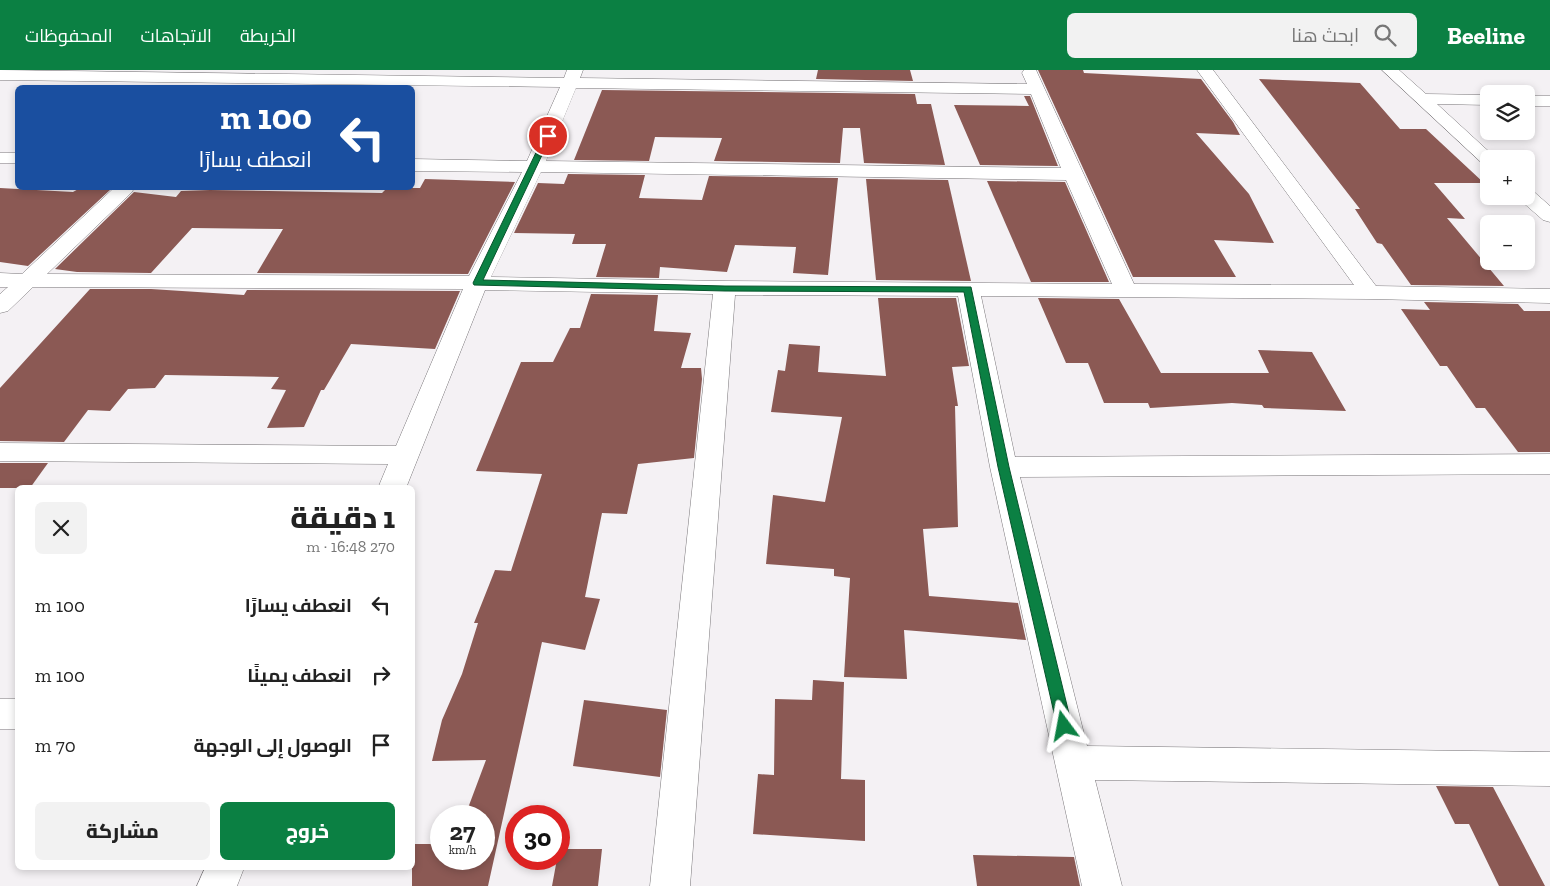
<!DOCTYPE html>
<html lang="ar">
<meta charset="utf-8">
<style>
body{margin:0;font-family:"Zilla Slab",Cairo,serif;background:#f2f2f2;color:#222;direction:rtl;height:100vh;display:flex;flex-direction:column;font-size:19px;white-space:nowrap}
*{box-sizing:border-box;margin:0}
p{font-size:16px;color:#767676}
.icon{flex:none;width:28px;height:28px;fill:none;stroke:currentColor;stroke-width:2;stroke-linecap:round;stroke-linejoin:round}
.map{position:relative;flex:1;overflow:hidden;direction:ltr}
.side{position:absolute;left:15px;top:415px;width:400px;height:385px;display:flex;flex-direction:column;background:#fff;border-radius:8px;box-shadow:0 2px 8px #0003;direction:rtl}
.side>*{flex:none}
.banner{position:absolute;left:15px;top:15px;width:400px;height:105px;border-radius:8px;box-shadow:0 2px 8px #0003;direction:rtl;background:#1a4fa0;color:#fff;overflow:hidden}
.tools{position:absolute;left:1480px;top:15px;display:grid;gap:10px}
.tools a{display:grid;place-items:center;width:55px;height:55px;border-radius:8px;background:#fff;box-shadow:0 2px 8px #0003;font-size:25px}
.speed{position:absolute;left:430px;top:735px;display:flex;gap:10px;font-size:25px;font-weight:700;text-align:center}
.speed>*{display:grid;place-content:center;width:65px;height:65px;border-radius:50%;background:#fff;box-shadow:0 2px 8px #0003;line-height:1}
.speed small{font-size:12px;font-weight:400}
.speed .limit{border:8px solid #d22;background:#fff;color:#111}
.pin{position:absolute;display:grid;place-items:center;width:42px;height:42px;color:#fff;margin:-21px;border:2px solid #fff;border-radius:50%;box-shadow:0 1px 5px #0007}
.me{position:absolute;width:55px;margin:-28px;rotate:347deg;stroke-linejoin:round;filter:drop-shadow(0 0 4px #0008)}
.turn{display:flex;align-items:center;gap:18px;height:105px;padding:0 20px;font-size:22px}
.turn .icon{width:65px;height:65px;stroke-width:2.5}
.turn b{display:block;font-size:35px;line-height:42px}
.round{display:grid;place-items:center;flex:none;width:52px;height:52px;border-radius:8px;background:#f2f2f2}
.head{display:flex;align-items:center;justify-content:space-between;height:85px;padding:0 20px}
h1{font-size:30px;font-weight:800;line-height:38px}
.button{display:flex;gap:10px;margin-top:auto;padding:10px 20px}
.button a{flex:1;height:58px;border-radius:8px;background:#0b8043;color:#fff;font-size:20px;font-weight:800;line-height:58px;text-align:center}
.button a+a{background:#f2f2f2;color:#222}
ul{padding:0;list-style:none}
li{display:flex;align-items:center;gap:15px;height:70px;padding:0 20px}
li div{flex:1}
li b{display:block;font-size:19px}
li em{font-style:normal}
header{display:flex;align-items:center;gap:30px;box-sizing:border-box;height:70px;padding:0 25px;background:#0b8043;color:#fff}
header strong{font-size:24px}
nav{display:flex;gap:28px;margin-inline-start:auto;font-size:18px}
.search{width:350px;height:45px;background:#f2f2f2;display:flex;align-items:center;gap:12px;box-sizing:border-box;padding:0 18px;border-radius:8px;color:#767676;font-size:19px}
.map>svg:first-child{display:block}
</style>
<header>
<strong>Beeline</strong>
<div class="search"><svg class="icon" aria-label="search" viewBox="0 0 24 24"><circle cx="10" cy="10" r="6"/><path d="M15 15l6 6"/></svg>ابحث هنا</div>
<nav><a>الخريطة</a><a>الاتجاهات</a><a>المحفوظات</a></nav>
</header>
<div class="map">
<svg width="1550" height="816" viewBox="0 0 1550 816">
<rect width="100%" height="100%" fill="#f4f1f4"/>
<g fill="#8b5954">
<polygon points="818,0 910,0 913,11 816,9"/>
<polygon points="1038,0 1083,0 1084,3 1201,9 1233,52 1240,65 1196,63 1249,124 1274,173 1214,170 1236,207 1133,207"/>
<polygon points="1259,9 1360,13 1400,59 1426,59 1484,113 1434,113 1465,149 1447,148 1504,216 1411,215 1382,174 1377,173 1355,139 1360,139"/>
<polygon points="602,20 915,24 917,34 931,34 945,95 864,93 860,58 843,58 840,93 714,91 722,68 655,67 649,91 574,90"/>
<polygon points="1024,26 1030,26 1058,96 980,95 954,35 1029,36"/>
<polygon points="568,104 645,105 639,128 702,130 709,106 838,108 828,205 793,203 796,177 735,175 727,202 660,197 659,208 596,207 606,174 572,174 575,164 514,163 538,113 564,114"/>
<polygon points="425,109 515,112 468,204 257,203 283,159 192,158 151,203 77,202 55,199 134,122 176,127 181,121 210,120 382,123 387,118 420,118"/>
<polygon points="866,109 948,110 971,211 876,210"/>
<polygon points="987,111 1065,112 1109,212 1031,212"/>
<polygon points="0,118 73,122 80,118 110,120 28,196 0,192"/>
<polygon points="90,219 151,219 244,225 247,220 460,221 435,279 351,274 324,320 321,320 304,357 267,358 286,320 271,319 279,307 165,305 155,318 128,319 110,341 88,340 64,372 0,371 0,318"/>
<polygon points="591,224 658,225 654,261 691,263 681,298 701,298 702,309 694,388 638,394 627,444 602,443 585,527 600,529 585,580 542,572 488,816 412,816 412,774 441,774 441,789 484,789 484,746 465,746 486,690 432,691 442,650 462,604 478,553 474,553 495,500 511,501 542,404 476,401 521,292 553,292 570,258 580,258"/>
<polygon points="878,228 956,228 969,296 952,297 958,336 955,336 958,457 923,459 929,526 1018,533 1026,570 904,560 907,609 844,607 850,508 834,506 834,499 766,494 773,425 825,432 842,347 771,342 778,300 785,301 789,274 820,276 818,302 886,306"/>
<polygon points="1038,228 1119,229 1161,303 1269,303 1258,280 1312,282 1346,341 1264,338 1262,335 1232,333 1150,338 1148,333 1104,333 1088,293 1066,293"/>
<polygon points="1424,232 1518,234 1524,241 1550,241 1550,382 1518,382 1485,338 1476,338 1447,296 1440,296 1401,239 1430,240"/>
<polygon points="0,393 48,393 30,418 0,418"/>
<polygon points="813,610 844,612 841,709 865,710 865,771 753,764 758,704 774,705 775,629 812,630"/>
<polygon points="584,630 667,640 660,707 573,696"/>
<polygon points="1436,716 1493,717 1545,816 1499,816 1469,754 1455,754"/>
<polygon points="559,779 602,779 598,816 552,816 557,789 559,789"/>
<polygon points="973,785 1074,787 1080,816 977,816"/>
</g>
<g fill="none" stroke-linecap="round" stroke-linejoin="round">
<defs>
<g id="street">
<path d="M0,0L564,8L567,0H583L580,8L1027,14L1022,3L1024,0H1036L1134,214L1354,215L1197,0H1213L1376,216L1550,219V233L1370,229L981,226L1015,387L1550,384V404L1020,407L1087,676L1550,682V716L1095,710L1122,816H1082L990,397L958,226L735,225L690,816H650L713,224L485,220L406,418H378L388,394L0,391V373L396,376L463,219L33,217L8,241L0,243V224L8,217H0V203L22,204L114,118H134L132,122L47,204L469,206L522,102L412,101V89L527,91L560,17L0,10ZM576,18L1031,24L1061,98L546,91ZM541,102L1066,110L1112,214L725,211L491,207Z"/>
<polygon points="1382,0 1399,0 1426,24 1489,25 1489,35 1437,34 1497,89 1489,89 1489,95 1483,94"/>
<rect x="1526" y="26" width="24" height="10"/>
<rect x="0" y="83" width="18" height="10"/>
<polygon points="1526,119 1533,121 1550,136 1550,152 1543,150 1519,129 1517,126 1526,126"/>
<rect x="0" y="629" width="18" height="30"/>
<polygon points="205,798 244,798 237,816 197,816"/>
</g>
</defs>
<use href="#street" stroke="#7a777a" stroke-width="1"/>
<use href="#street" fill="#fff" fill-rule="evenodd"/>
</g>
<polygon fill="#0b8043" stroke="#07532c" points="548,64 551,66 483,210 725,216 971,217 1009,397 1072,656 1069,661 1064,663 1059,661 1057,656 998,397 964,222 725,221 474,215 473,213 544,66"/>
</svg>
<div class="tools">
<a><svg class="icon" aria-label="layers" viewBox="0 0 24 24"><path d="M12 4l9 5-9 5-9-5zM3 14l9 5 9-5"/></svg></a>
<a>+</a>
<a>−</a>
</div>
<div class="speed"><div>27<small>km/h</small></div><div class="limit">30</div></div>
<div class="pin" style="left:548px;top:66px;background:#d93025"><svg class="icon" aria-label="arrive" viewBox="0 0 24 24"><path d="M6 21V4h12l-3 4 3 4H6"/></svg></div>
<svg class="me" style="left:1064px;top:656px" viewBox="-20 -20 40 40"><path d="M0-17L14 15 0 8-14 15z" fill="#0b8043" stroke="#fff" stroke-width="4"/></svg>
<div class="banner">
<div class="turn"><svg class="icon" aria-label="left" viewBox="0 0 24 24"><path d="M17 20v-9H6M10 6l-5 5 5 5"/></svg><div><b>100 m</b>انعطف يسارًا</div></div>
</div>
<section class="side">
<div class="head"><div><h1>1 دقيقة</h1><p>270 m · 16:48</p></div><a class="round"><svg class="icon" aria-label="close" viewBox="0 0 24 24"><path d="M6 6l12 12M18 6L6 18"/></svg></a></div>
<ul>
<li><svg class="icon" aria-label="left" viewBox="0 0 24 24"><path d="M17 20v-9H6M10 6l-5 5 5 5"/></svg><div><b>انعطف يسارًا</b></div><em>100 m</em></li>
<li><svg class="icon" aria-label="right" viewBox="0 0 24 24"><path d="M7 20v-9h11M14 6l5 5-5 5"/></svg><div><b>انعطف يمينًا</b></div><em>100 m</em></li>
<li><svg class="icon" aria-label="arrive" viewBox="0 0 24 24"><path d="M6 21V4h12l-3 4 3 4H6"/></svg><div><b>الوصول إلى الوجهة</b></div><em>70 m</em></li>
</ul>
<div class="button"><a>خروج</a><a>مشاركة</a></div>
</section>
</div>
